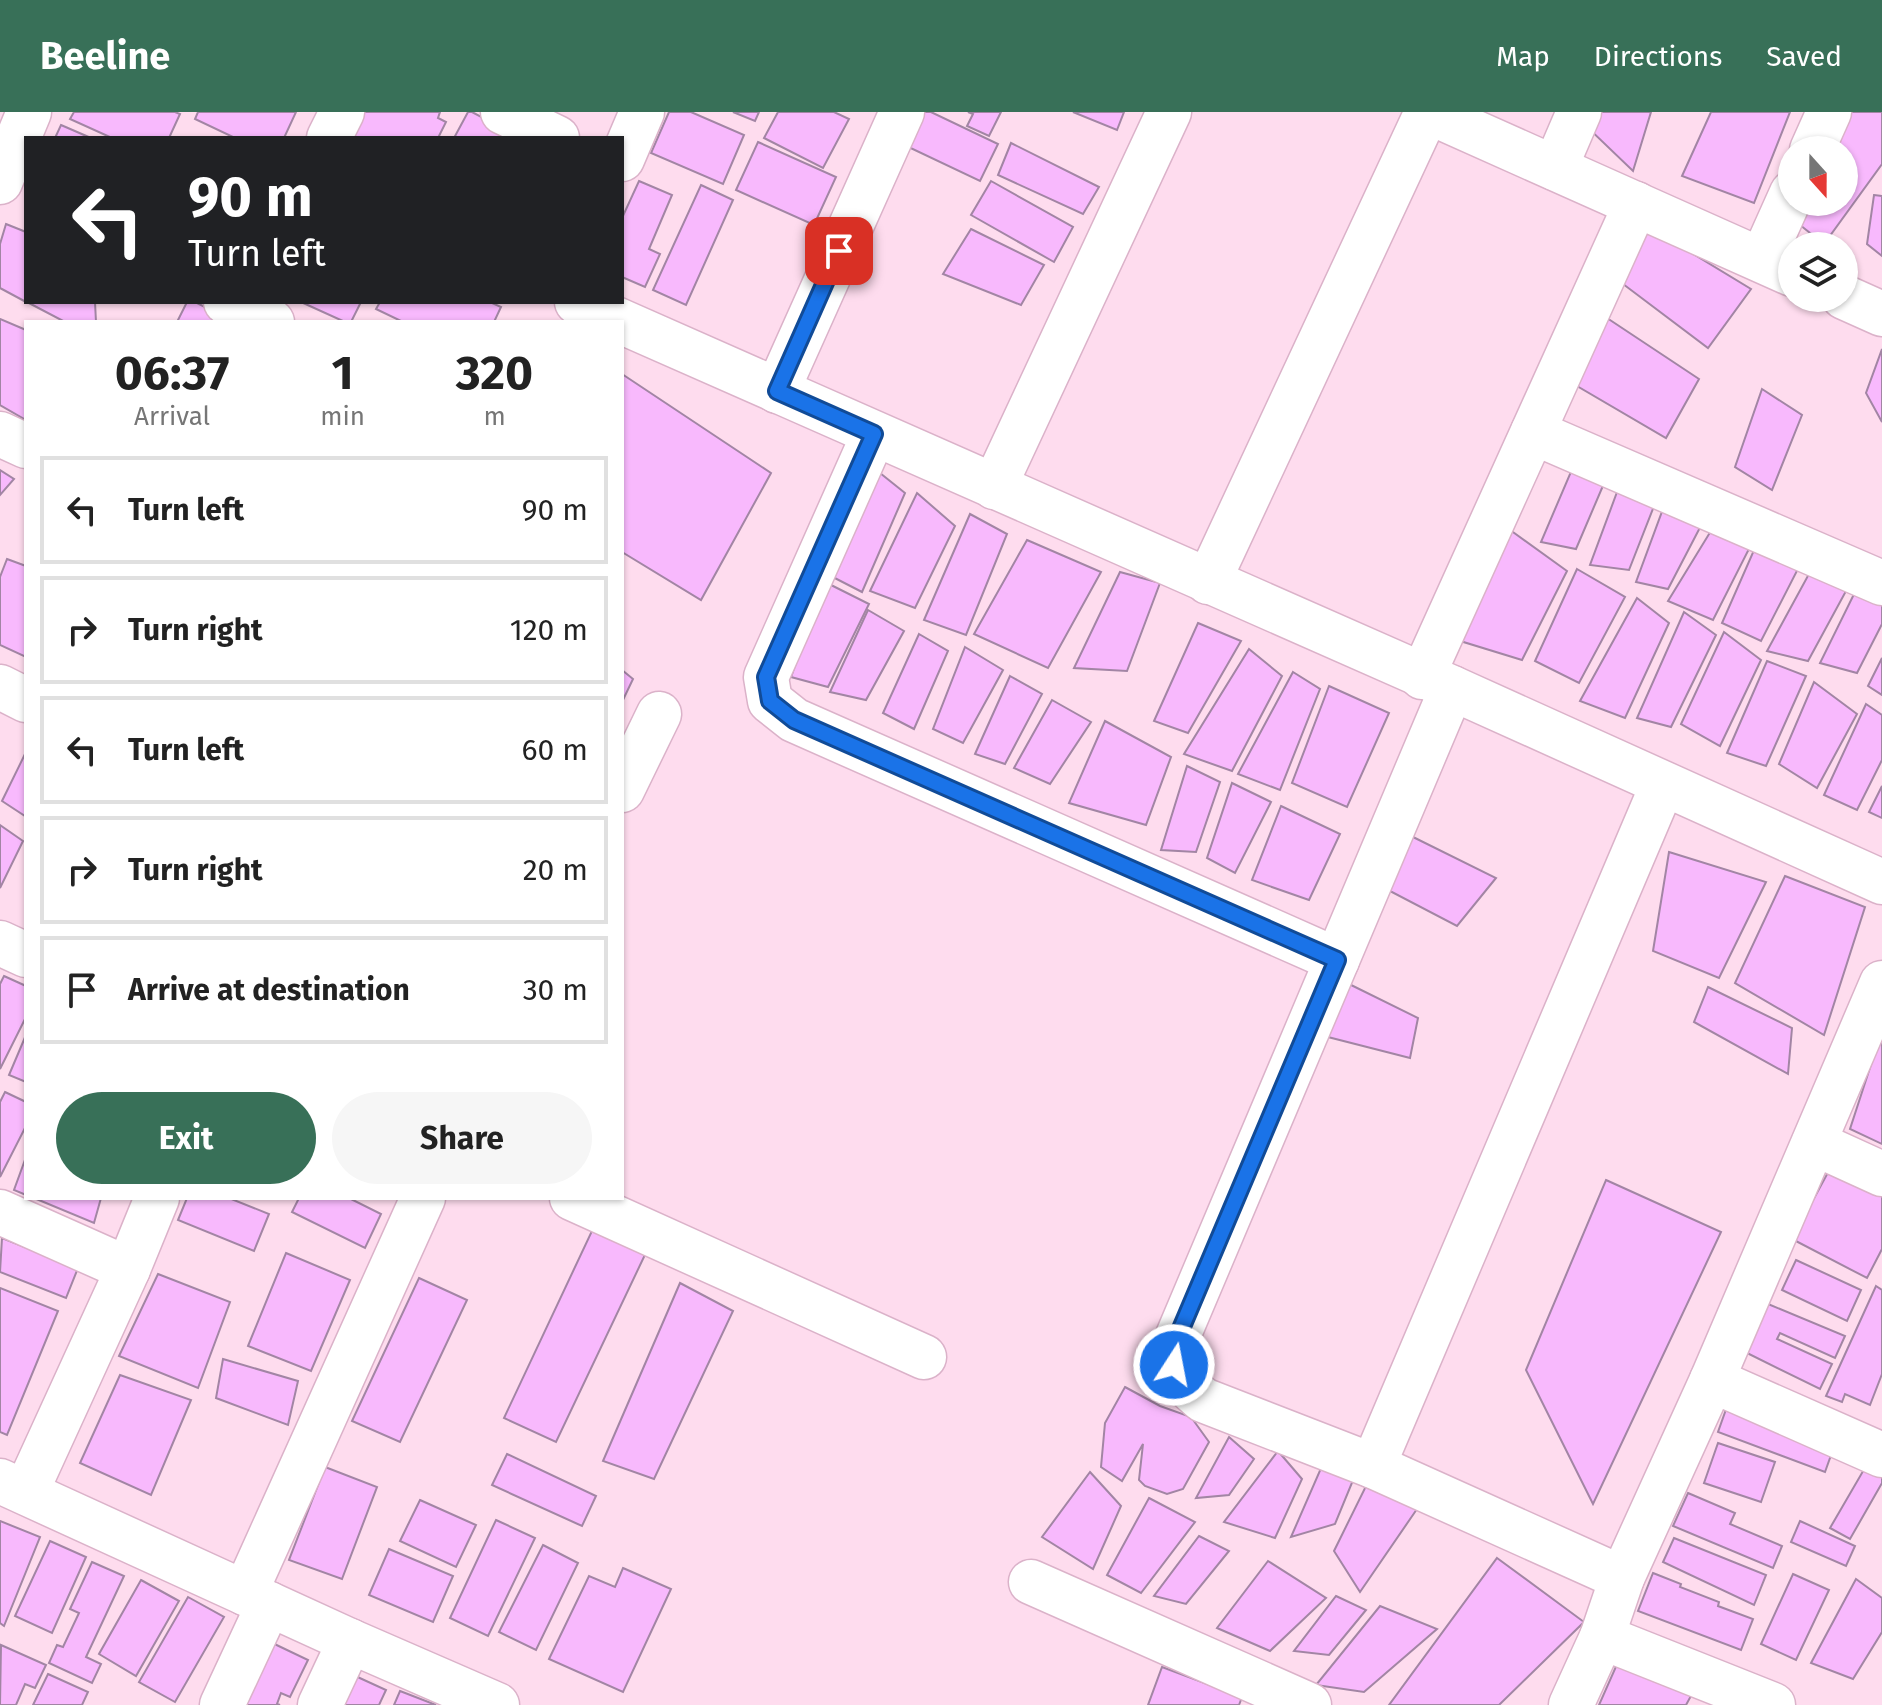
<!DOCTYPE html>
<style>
body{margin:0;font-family:"Fira Sans",sans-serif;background:#f6f6f6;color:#222;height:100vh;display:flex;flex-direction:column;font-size:30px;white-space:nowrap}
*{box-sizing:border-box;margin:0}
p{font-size:26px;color:#767676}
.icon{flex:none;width:44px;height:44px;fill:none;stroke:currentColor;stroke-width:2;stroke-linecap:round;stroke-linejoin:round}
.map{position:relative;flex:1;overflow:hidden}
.sheet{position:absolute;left:24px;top:208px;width:600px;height:880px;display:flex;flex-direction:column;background:#fff;border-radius:0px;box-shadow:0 2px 6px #0004}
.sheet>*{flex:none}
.banner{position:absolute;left:24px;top:24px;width:600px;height:168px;border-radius:0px;box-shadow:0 2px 6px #0004;background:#202124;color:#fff;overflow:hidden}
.needle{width:52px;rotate:159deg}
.controls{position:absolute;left:1778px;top:24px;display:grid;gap:16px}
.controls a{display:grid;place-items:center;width:80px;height:80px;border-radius:50%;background:#fff;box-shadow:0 2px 6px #0004;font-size:40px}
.pin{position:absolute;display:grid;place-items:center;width:68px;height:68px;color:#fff;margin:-34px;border-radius:16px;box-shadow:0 4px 12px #0006}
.me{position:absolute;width:88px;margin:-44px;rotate:11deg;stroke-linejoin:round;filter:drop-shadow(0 0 6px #0008)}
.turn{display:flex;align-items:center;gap:28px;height:168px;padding:0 32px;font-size:36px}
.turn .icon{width:104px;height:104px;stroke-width:2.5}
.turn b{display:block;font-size:56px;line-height:68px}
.eta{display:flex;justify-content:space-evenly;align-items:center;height:136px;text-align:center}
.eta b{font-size:48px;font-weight:700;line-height:56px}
.primary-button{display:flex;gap:16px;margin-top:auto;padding:16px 32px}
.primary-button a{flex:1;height:92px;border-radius:48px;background:#387058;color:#fff;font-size:32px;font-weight:700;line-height:92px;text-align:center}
.primary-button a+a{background:#f6f6f6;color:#222}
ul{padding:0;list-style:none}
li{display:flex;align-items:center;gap:24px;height:108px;margin:0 16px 12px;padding:0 16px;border:4px solid #e0e0e0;border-radius:0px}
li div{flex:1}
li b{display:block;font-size:30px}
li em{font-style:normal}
header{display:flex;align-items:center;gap:48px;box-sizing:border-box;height:112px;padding:0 40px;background:#387058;color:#fff}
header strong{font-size:38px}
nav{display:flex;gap:44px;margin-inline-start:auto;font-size:28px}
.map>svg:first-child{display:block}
</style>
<header>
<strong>Beeline</strong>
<nav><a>Map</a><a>Directions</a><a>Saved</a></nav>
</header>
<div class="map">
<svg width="1882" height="1593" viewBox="0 0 1882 1593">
<rect width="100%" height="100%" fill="#fedcee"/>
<g fill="#f8b9fd" stroke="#a285a4" stroke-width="2">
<polygon points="74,0 175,0 180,2 169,26 112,26 70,7"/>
<polygon points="198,0 296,0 284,26 235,26 195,7"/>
<polygon points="351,0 440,0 438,6 446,10 438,26 354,26 341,20"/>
<polygon points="468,0 472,0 521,26 454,26"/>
<polygon points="669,0 691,0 744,23 723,72 651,41"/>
<polygon points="733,0 759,0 755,9"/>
<polygon points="778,0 834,0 849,7 823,56 764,26"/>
<polygon points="915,0 931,0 998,32 980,69 900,31"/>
<polygon points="968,0 1001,0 989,24 967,14 973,2"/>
<polygon points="1073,0 1124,0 1117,18"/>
<polygon points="1593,0 1651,0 1633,59 1584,12"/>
<polygon points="1711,0 1790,0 1754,91 1682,64"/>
<polygon points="1846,0 1882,0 1882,52 1824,132 1800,113 1810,90 1844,90 1844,38 1831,38"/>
<polygon points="61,13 91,26 55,26"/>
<polygon points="758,30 836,65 814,113 736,78"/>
<polygon points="1011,31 1099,75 1083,102 998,63"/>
<polygon points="639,69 672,83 649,137 660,142 645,175 622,165 622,106"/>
<polygon points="991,69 1073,115 1054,150 971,103"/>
<polygon points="701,73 733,88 686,193 653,178"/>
<polygon points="1874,83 1882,84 1882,144 1867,132"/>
<polygon points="6,112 26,120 26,190 0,176 0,132"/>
<polygon points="1644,112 1751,177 1708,236 1623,172"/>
<polygon points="971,117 1044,153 1021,193 943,162"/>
<polygon points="27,190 95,190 96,210 65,210"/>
<polygon points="187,190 195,190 225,205 222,210 177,210"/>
<polygon points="301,190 361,190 351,210 345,210"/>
<polygon points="380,190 490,190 501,195 494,210 403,210 376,197"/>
<polygon points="1607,206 1699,267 1666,326 1565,267"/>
<polygon points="0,207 26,218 26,308 0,293"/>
<polygon points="1882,237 1882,310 1866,281"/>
<polygon points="622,262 771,361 701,488 622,440"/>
<polygon points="1762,277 1802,303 1772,378 1735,355"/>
<polygon points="1576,348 1605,369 1576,437 1541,430"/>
<polygon points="870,353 905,381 862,480 823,460"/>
<polygon points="0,358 14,367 0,383"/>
<polygon points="1620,372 1656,389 1629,458 1590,453"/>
<polygon points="917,381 955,414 915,496 870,479"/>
<polygon points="1667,386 1706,404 1668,477 1636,470"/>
<polygon points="970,402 1007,422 966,523 924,508"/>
<polygon points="1717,409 1753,429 1713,508 1668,489"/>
<polygon points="1506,415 1567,459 1522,548 1457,528"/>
<polygon points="1027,428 1101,460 1048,556 974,522"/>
<polygon points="1758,429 1802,449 1761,529 1722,511"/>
<polygon points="7,447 26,454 26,545 0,533 0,465"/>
<polygon points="1816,449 1852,468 1808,549 1767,539"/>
<polygon points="1577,457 1625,485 1579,571 1535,549"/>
<polygon points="1120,460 1160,471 1127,559 1074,556"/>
<polygon points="825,470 869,492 828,575 791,565"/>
<polygon points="1858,474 1882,483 1882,512 1857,561 1820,551"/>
<polygon points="1637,486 1669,511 1625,606 1580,589"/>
<polygon points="868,498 904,519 866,588 830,580"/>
<polygon points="1684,500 1716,523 1671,615 1637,606"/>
<polygon points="1198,511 1241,529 1188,621 1154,609"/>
<polygon points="1724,520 1761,548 1720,634 1681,612"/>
<polygon points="919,522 948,539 914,617 883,601"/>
<polygon points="965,535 1003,558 963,631 933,617"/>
<polygon points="1249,537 1282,564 1232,659 1184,642"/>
<polygon points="1882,546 1882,583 1868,574"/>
<polygon points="1767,549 1806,564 1766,654 1727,641"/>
<polygon points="622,558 633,567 622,590"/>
<polygon points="1293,560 1320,577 1280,678 1238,662"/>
<polygon points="1010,564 1042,582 1005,652 975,642"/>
<polygon points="1814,570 1857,602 1817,676 1779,652"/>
<polygon points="1329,574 1389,601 1347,695 1292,671"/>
<polygon points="1052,588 1091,610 1050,672 1014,656"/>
<polygon points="1866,592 1882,603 1882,648 1857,698 1824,683"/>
<polygon points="1105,609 1171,645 1146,713 1069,691"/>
<polygon points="26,640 26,702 25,704 2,689"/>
<polygon points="1187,654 1220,670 1196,740 1161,738"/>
<polygon points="1232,671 1271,690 1235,761 1207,746"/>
<polygon points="1882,674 1882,706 1869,700"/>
<polygon points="1281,694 1340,722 1309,788 1252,768"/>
<polygon points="0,713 23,729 0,776"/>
<polygon points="1411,724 1496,766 1457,814 1388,778"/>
<polygon points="1669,740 1766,770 1719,866 1653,839"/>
<polygon points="1785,764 1865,795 1824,923 1735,871"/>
<polygon points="4,864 26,874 26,905 0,957 0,872"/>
<polygon points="1345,870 1418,906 1410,946 1324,924"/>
<polygon points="1708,875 1792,916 1788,962 1694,910"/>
<polygon points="26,923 26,970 9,963"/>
<polygon points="1879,928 1882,929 1882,1032 1850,1017"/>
<polygon points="5,980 26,990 26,1014 0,1065 0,990"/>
<polygon points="26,1045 26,1083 14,1078"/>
<polygon points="1832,1053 1882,1079 1882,1137 1867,1166 1792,1127"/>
<polygon points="1606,1068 1721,1120 1593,1392 1526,1258"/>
<polygon points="34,1086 101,1086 94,1111"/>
<polygon points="187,1086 229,1086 269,1102 254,1139 178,1108"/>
<polygon points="299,1086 349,1086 381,1102 365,1136 292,1100"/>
<polygon points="599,1104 652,1128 556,1330 504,1306"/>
<polygon points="2,1126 78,1156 66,1186 0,1160"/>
<polygon points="286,1141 350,1168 311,1259 248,1234"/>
<polygon points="1796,1148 1861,1178 1847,1209 1782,1178"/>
<polygon points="158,1162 230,1190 198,1276 119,1244"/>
<polygon points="419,1166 467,1188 400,1330 352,1309"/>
<polygon points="680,1171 733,1199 654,1367 603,1349"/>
<polygon points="1876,1174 1882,1178 1882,1262 1870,1293 1845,1282 1842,1290 1826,1284"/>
<polygon points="0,1176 58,1199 7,1323 0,1320"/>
<polygon points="1768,1192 1845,1224 1835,1246 1780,1221 1777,1227 1832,1252 1820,1277 1745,1240"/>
<polygon points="223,1247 298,1269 288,1313 216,1286"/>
<polygon points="120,1263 191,1288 151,1383 80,1351"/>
<polygon points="1125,1275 1160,1294 1191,1305 1209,1330 1183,1377 1167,1382 1145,1374 1139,1368 1143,1332 1122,1369 1101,1355 1105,1311"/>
<polygon points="1729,1289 1836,1329 1825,1360 1718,1320"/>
<polygon points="1229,1325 1254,1347 1229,1383 1196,1386"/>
<polygon points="1718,1331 1775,1350 1761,1390 1704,1371"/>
<polygon points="1278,1339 1302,1367 1275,1426 1224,1410"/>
<polygon points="507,1342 596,1384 582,1414 492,1373"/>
<polygon points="1325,1347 1356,1361 1335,1412 1291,1425"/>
<polygon points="1866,1354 1882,1363 1882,1371 1850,1427 1830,1416"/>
<polygon points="325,1355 377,1375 342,1467 289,1448"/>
<polygon points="1090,1360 1121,1394 1093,1457 1042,1425"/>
<polygon points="1367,1372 1417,1397 1360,1480 1334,1439"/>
<polygon points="1688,1381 1735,1401 1730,1412 1782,1434 1773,1456 1673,1414"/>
<polygon points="1149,1386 1195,1410 1141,1481 1107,1463"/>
<polygon points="420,1388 476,1413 456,1455 400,1429"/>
<polygon points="496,1408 535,1426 488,1524 450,1506"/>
<polygon points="0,1409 40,1425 4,1514 0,1511"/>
<polygon points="1800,1409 1855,1434 1846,1454 1791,1430"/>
<polygon points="1199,1424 1229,1439 1186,1492 1154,1484"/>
<polygon points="1674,1426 1766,1463 1754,1493 1663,1450"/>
<polygon points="50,1429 86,1445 52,1521 15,1504"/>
<polygon points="543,1433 578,1451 536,1538 499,1520"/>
<polygon points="389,1437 453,1464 433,1510 369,1483"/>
<polygon points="1497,1446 1584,1510 1499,1593 1389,1593"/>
<polygon points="1268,1449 1326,1486 1270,1539 1217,1516"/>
<polygon points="92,1450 124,1464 86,1545 101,1552 92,1571 49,1551 57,1533 63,1535 79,1501 70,1497"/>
<polygon points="623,1456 671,1477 623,1580 549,1547 589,1464 615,1475"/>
<polygon points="1653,1461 1681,1472 1680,1475 1719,1490 1718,1494 1753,1507 1741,1538 1638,1499"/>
<polygon points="1793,1462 1829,1478 1796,1548 1761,1532"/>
<polygon points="1856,1467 1882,1486 1882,1520 1853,1567 1811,1551"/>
<polygon points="141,1468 179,1489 136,1564 99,1542"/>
<polygon points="1336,1484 1366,1498 1329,1543 1294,1539"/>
<polygon points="188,1485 224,1505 175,1590 139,1570"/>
<polygon points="1380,1494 1437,1517 1364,1580 1316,1573"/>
<polygon points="264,1527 308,1548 290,1585 281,1581 277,1592 280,1593 233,1593"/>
<polygon points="1,1533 46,1553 35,1576 25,1572 16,1593 0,1593"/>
<polygon points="1618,1550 1692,1582 1686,1593 1599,1593"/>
<polygon points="1162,1555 1242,1585 1239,1593 1148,1593"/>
<polygon points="48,1562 88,1580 82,1593 33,1593"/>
<polygon points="351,1562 386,1578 379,1593 337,1593"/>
<polygon points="400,1579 436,1593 394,1593"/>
</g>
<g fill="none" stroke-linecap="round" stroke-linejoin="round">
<defs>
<g id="minor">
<polyline points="503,0 557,26"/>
<polyline points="1429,0 1792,162"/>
<polyline points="329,26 342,0"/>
<polyline points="1812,38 1829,0"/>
<polyline points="622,47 642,0"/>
<polyline points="1555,56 1579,0"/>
<polyline points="0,70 29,0"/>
<polyline points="1762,148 1792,81"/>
<polyline points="1844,185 1882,202"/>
<polyline points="226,190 272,210"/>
<polyline points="577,190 1452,576 1882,770"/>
<polyline points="777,279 902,0"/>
<polyline points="1533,320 1882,471"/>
<polyline points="0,322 26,334"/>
<polyline points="874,322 766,565 770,589 794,608 1337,848"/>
<polyline points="994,375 1169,0"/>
<polyline points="1208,470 1427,0"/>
<polyline points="1422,565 1636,92"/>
<polyline points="0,575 26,588"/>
<path d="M1452,576L1175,1231C1174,1263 1180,1268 1203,1288L1373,1354L1622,1466"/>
<polyline points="622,678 659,602"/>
<polyline points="0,831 26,843"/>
<polyline points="1814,1031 1882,1062"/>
<polyline points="572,1086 924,1245"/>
<polyline points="0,1100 128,1157"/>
<polyline points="1712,1268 1882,1343"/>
<polyline points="1373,1354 1663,672"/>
<polyline points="0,1369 350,1529 497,1593"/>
<polyline points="26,1380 128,1157 157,1086"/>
<polyline points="1031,1470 1309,1593"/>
<polyline points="245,1481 423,1086"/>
<polyline points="1602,1525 1773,1593"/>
<polyline points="222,1593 269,1492"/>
<polyline points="320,1593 350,1529"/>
<polyline points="1571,1593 1602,1525 1622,1466 1712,1268 1882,871"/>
</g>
</defs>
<use href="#minor" stroke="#dbb2c9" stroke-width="47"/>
<use href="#minor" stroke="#fff" stroke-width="44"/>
</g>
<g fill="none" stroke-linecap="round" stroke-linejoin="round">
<defs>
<polyline id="route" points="839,139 777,279 874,322 766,565 770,589 794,608 1337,848 1175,1231 1174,1253"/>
</defs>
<use href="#route" stroke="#114b97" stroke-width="20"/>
<use href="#route" stroke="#1a73e8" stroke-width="14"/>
</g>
</svg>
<div class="controls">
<a><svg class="needle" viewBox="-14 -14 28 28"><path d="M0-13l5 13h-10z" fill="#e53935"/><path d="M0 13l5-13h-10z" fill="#767676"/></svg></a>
<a><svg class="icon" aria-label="layers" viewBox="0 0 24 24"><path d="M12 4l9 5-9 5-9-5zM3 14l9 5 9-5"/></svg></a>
</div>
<div class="pin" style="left:839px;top:139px;background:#d93025"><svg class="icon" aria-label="arrive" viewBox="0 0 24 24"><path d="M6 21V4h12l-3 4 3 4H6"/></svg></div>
<svg class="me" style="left:1174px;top:1253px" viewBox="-20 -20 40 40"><circle r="17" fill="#1a73e8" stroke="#fff" stroke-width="3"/><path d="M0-11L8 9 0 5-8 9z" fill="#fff"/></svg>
<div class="banner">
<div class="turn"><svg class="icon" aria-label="left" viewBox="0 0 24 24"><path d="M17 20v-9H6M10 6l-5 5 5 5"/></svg><div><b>90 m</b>Turn left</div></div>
</div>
<section class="sheet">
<div class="eta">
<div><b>06:37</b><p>Arrival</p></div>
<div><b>1</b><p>min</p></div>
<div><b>320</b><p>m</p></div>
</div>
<ul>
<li><svg class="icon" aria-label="left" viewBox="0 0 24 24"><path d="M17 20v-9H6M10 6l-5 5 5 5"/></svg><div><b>Turn left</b></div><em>90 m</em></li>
<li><svg class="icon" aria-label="right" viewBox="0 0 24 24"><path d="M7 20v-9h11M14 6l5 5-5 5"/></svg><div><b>Turn right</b></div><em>120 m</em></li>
<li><svg class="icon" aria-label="left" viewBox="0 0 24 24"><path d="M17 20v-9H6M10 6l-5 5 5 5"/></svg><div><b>Turn left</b></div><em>60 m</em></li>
<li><svg class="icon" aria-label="right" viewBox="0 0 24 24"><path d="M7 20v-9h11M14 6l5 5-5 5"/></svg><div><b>Turn right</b></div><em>20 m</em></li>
<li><svg class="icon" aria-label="arrive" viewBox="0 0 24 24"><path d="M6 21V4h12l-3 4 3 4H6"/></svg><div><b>Arrive at destination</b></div><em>30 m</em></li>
</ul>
<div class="primary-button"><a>Exit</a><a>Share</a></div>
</section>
</div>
